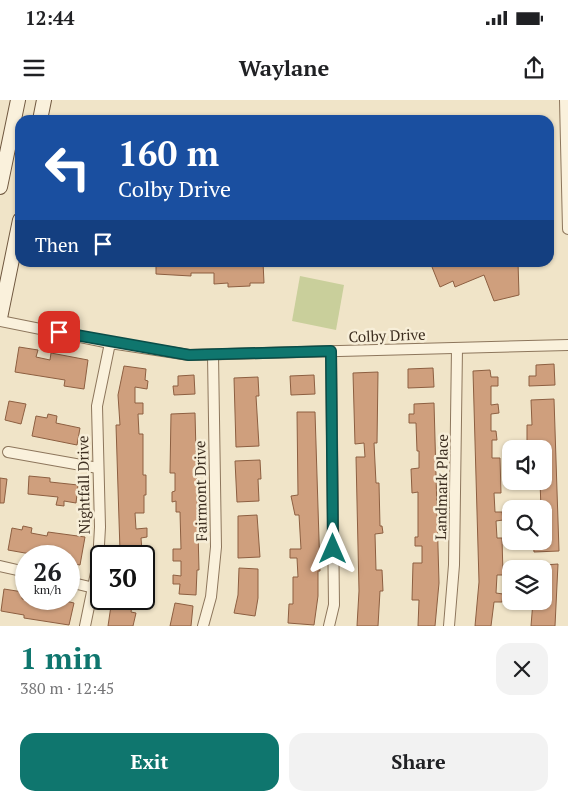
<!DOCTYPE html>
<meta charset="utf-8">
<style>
body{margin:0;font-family:"PT Serif",serif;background:#f2f2f2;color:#202124;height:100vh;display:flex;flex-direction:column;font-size:19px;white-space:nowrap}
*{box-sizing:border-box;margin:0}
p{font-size:16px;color:#757577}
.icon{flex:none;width:28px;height:28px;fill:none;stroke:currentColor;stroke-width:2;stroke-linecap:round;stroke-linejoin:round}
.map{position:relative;height:526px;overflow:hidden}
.details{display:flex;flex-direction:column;background:#fff;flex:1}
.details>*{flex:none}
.hud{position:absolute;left:15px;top:15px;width:539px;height:152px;border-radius:15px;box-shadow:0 1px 4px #0004;background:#1a4fa0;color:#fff;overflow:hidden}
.tools{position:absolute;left:502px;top:340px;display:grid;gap:10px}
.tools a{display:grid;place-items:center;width:50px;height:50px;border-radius:10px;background:#fff;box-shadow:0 1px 4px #0004;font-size:25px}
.speed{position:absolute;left:15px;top:445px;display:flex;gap:10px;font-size:25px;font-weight:700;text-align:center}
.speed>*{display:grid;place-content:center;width:65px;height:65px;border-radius:50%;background:#fff;box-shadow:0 1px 4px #0004;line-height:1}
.speed small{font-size:12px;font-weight:400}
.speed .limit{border:2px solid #111;border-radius:8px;background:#fff;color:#111}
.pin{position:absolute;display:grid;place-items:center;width:42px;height:42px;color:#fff;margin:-21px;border-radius:10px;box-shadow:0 2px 8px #0006}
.me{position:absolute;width:55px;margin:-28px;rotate:0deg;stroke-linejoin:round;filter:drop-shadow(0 0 4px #0008)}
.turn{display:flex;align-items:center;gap:18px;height:105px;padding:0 20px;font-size:22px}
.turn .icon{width:65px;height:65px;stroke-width:2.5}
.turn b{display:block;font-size:35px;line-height:42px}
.then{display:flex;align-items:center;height:48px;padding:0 20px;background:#0003;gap:10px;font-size:19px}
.round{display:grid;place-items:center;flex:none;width:52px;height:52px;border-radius:15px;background:#f2f2f2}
.overview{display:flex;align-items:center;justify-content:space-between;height:85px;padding:0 20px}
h1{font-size:30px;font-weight:800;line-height:38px;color:#0f766e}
.action{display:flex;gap:10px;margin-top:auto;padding:10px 20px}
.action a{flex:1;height:58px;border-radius:15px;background:#0f766e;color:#fff;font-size:20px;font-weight:800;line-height:58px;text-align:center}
.action a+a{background:#f2f2f2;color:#202124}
.status{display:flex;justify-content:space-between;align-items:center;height:35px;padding:0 25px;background:#fff;direction:ltr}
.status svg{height:14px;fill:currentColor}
header{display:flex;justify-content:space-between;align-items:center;height:65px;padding:0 20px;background:#fff;font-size:22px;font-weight:800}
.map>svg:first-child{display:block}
</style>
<div class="status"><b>12:44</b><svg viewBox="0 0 49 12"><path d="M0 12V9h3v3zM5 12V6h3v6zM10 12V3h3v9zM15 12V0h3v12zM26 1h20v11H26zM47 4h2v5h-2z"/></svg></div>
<header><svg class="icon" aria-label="menu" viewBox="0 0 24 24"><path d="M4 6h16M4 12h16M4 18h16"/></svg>Waylane<svg class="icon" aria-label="share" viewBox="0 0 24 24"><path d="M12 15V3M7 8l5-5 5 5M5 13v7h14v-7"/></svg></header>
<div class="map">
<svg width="568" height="526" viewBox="0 0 568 526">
<rect width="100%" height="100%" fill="#f0e4c8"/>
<polygon fill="#c9cf9b" points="300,176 344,185 336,230 292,221"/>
<g fill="#cf9f7d" stroke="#8d5f41">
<polygon points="156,162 263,162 264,183 250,183 250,186 228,187 228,183 214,184 214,173 191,173 191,176 156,174"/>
<polygon points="430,162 518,162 519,195 494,201 484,175 455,187 453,181 440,187"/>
<polygon points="19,247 38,250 36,257 50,260 51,253 88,260 84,289 64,286 65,280 15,272"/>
<polygon points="554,264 555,285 529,286 529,276 536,276 536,265"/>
<polygon points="124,266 146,269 145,280 148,281 147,289 135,287 135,303 143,303 143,314 138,314 139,334 143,334 143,375 146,375 146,395 144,395 144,413 135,413 136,429 147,428 147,437 141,438 142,451 120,451 116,325 120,325 118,295"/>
<polygon points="433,268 434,287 408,288 408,269"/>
<polygon points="490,270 491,277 498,277 498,286 491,286 491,305 498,304 499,313 491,314 491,331 496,331 497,340 492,340 492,358 500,358 501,393 494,393 495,412 502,412 503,420 496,421 497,438 502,438 503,475 497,475 496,493 503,494 502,502 494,502 491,526 475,526 479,482 473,271"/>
<polygon points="378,272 377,343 374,343 376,383 379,383 380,426 382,426 383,433 375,434 376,470 382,470 383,491 380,491 378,526 357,526 359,491 356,357 365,357 364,343 355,344 353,273"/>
<polygon points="194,275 195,294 174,295 173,286 178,286 178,276"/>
<polygon points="314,275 315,294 291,295 290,276"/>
<polygon points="258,277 259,296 256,296 259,346 236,347 234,278"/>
<polygon points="554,299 559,451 534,452 533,441 544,441 544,409 541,409 540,381 544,381 544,344 527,345 527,325 532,325 531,300"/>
<polygon points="9,301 26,304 21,324 5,320"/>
<polygon points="434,303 439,483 435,526 418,526 419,500 412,500 413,463 422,463 422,446 415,446 415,437 418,437 418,392 412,393 411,369 419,368 419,351 417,351 416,323 409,323 409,314 414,314 414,304"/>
<polygon points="297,312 315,312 320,471 318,471 318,496 314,525 288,523 289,504 293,504 293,477 298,477 297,458 290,458 290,449 301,449 299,415 295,415 291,396 298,395"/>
<polygon points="195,313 199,470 197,470 196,495 179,494 180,484 173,484 173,475 181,476 181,461 173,461 173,449 181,449 180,412 176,412 176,401 172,402 172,392 175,391 175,373 170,373 171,314"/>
<polygon points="48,314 57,316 56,323 80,328 77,345 32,336 36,316 47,318"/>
<polygon points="260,360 261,379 258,379 259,401 237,402 235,361"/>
<polygon points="29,376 50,378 50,382 78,385 76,403 64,401 64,406 56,405 58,397 28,394"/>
<polygon points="0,378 7,379 4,403 0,403"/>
<polygon points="257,415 260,457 238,458 238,416"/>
<polygon points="23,426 32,428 31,433 47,436 48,432 85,437 80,465 69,463 69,456 42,456 8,450 12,428 22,430"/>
<polygon points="558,464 555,526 531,526 533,501 544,501 544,465"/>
<polygon points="239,468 258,469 258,498 255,516 234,513 238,495"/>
<polygon points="4,489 23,492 22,499 57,499 74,503 69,525 24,518 24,515 1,511"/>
<polygon points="112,499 133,499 131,512 136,513 133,526 108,526"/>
<polygon points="175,503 193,506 191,526 170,526"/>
</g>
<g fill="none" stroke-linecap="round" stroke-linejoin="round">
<defs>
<g id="street">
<polyline points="565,0 568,129"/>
<polyline points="0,221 110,243 189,255 568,245"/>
<polyline points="8,352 98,368"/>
<polyline points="0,466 26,472"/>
<polyline points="69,482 94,488"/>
<polyline points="85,526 98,463 100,427 97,306 110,243"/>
<polyline points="203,526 211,497 216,447 213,255"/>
<polyline points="329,526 334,505 331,251"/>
<polyline points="449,526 454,465 457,248"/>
</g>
<g id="secondary">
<polyline points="40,20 44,0"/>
<polyline points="0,87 18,0"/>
<polyline points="0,218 20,120"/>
</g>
</defs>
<use href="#street" stroke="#8d765c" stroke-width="12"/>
<use href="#secondary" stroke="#6f573f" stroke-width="16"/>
<use href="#street" stroke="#faf1dc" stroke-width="10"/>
<use href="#secondary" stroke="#faf1dc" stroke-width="14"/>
</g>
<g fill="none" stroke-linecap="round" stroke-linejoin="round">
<defs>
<polyline id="route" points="59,232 189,255 331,251 333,449"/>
</defs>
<use href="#route" stroke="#0a4d48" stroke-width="12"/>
<use href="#route" stroke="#0f766e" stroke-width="9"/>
</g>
<g text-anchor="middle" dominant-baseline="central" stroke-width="5" stroke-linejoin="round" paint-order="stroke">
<g font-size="15" fill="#3d2e20" stroke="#f7eed8">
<text transform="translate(387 235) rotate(-2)">Colby Drive</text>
<text transform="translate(83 385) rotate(-91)">Nightfall Drive</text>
<text transform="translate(441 387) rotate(-89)">Landmark Place</text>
<text transform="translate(200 391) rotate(-91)">Fairmont Drive</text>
</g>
</g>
</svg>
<div class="tools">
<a><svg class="icon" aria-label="sound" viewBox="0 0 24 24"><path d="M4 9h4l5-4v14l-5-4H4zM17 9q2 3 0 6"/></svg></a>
<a><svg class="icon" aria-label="search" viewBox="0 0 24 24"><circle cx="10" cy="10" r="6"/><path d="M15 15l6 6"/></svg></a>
<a><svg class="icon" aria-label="layers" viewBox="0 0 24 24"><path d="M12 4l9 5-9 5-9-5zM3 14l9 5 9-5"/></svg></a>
</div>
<div class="speed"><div>26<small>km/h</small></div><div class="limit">30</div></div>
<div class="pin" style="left:59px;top:232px;background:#d93025"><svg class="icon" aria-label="arrive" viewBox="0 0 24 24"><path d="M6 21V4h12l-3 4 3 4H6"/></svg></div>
<svg class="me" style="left:333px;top:449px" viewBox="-20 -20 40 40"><path d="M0-17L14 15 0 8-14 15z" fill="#0f766e" stroke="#fff" stroke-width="4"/></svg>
<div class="hud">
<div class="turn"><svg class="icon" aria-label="left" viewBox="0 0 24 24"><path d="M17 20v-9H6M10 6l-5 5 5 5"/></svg><div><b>160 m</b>Colby Drive</div></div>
<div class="then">Then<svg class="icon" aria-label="arrive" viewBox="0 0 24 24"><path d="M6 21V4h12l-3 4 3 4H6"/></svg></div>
</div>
</div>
<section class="details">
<div class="overview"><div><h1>1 min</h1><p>380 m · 12:45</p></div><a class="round"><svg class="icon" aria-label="close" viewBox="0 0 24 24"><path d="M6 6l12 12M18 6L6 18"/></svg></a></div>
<div class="action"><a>Exit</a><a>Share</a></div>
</section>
